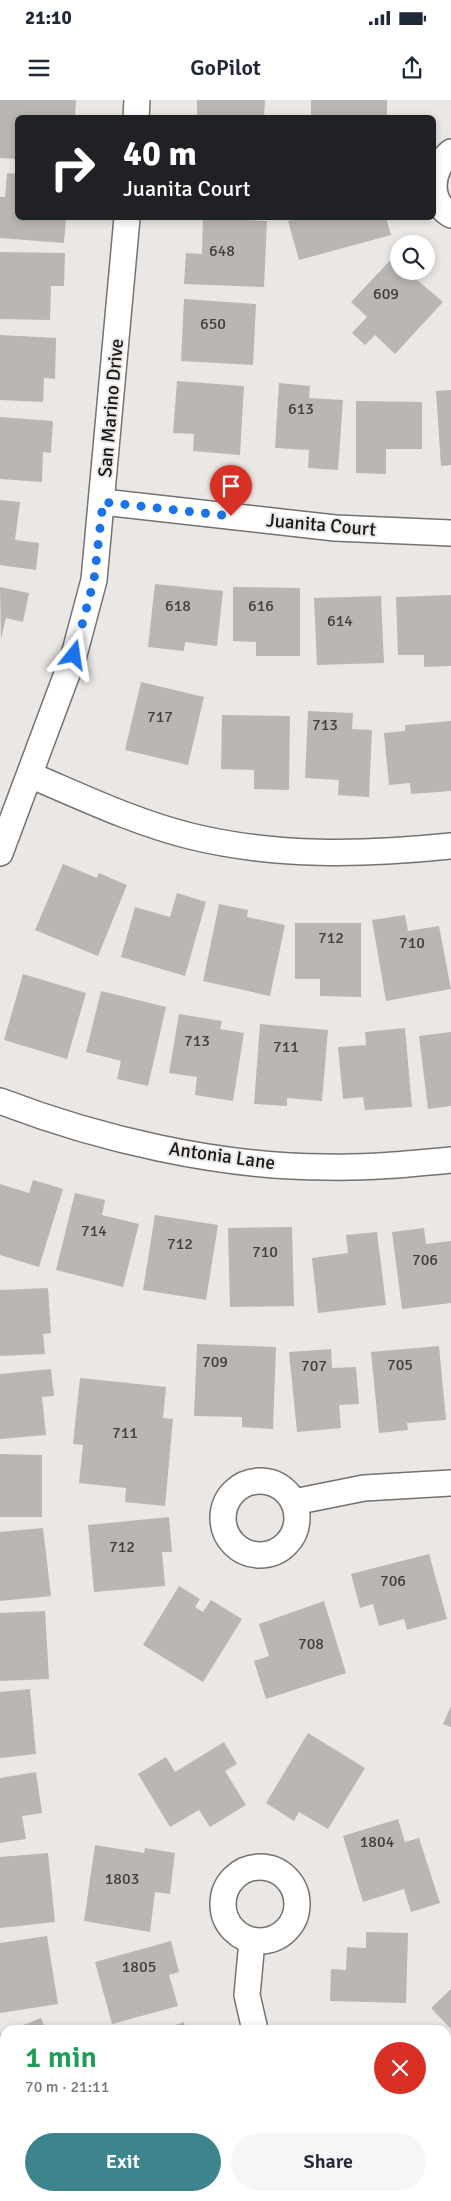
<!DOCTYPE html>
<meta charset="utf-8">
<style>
body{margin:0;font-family:Signika,sans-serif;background:#f6f6f7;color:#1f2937;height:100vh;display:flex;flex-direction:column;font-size:19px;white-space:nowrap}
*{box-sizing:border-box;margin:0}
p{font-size:16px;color:#747a83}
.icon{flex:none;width:28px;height:28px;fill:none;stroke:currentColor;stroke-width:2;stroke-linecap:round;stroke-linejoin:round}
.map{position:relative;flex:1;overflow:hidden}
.panel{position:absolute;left:0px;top:1925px;width:451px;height:176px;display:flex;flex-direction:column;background:#fff;border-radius:15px 15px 0 0;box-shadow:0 2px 8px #0003}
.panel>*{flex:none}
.hud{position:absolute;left:15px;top:15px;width:421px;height:105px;border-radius:8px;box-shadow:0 2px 8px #0003;background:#202124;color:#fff;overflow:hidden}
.tools{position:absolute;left:390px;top:135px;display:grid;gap:10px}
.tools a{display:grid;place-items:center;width:45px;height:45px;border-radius:50%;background:#fff;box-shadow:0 2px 8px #0003;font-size:25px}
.pin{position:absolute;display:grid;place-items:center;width:42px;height:42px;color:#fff;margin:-51px -21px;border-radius:50% 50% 50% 0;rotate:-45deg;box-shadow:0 0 5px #0007}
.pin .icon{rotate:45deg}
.me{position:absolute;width:55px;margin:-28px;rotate:15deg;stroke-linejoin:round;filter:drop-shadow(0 0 4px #0008)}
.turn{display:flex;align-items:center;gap:18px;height:105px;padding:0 25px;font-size:22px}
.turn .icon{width:65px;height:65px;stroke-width:2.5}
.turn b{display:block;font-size:35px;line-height:42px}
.round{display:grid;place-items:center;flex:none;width:52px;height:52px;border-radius:26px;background:#f6f6f7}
.summary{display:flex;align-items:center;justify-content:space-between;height:85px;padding:0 25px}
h1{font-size:30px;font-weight:600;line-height:38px;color:#1e9e55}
.action{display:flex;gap:10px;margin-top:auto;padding:10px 25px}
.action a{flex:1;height:58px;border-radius:30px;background:#3d848c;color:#fff;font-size:20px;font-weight:600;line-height:58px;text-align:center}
.action a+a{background:#f6f6f7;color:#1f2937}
.status{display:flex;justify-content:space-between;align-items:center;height:35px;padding:0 25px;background:#fff;direction:ltr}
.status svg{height:14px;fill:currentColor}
header{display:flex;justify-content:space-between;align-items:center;height:65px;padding:0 25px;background:#fff;font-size:22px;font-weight:600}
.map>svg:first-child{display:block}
</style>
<div class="status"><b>21:10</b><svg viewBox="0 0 49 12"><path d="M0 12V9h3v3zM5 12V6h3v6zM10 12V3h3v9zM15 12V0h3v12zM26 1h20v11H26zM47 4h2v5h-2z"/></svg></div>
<header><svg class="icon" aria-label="menu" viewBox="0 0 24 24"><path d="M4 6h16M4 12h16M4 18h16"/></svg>GoPilot<svg class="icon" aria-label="share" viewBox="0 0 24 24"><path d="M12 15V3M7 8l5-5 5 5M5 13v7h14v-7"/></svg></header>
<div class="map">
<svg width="451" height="2101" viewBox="0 0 451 2101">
<rect width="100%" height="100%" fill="#eae7e4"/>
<g fill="#bab6b4">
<polygon points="0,0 76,0 75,18 18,18 18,59 0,58"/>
<polygon points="197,0 265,0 264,18 197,18"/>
<rect x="311" y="0" width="76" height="18"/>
<polygon points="7,73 18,74 18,118 66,118 64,143 0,138 0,97 5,97"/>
<polygon points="203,118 267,121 264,187 184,184 186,153 202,154"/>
<polygon points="300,118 386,118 391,135 299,160 288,121"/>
<polygon points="399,151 399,171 423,171 416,179 443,202 395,254 375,235 365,245 352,233 367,217 351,202"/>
<polygon points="0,152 65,153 64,186 51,186 50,220 0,219"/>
<polygon points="184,199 256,204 253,265 181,261"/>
<polygon points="0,235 56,238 55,279 44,278 43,302 0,300"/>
<polygon points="177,281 244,286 240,355 193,351 194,334 173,333"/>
<polygon points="279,283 310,286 309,298 343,300 338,370 308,368 309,350 275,348"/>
<polygon points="451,290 451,365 441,366 436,291"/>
<polygon points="356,301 422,302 422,349 386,349 386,374 356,373"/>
<polygon points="0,317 53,321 51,353 43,352 42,382 0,379"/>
<polygon points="0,400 20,402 15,440 39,443 36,470 0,465"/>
<polygon points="155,484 223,491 217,546 185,542 184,551 148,547"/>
<polygon points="0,487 29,493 23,522 6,518 1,539"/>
<polygon points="233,487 300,488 300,556 256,556 256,542 233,541"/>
<polygon points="451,495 451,566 424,567 424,555 398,555 396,497"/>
<polygon points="381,496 384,563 317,565 314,498"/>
<polygon points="141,582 204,597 188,665 125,650"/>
<polygon points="308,611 353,613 352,629 372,630 369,697 338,695 339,680 305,678"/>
<polygon points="222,615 290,616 289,690 254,689 254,670 221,669"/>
<polygon points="451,621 451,691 411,694 410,683 389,685 384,633 405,631 405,625"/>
<polygon points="63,764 97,778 99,773 127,785 98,856 35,830"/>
<polygon points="177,793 206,802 185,876 121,857 135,807 170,817"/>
<polygon points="219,804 248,810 247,817 285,825 270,896 203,881"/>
<polygon points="405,815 408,831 439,826 451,889 386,901 372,820"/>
<polygon points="295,823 361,823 361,897 320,896 320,879 295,879"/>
<polygon points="23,874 86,893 67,959 4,940"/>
<polygon points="101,891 166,907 148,986 117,979 121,961 86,952"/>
<polygon points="179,914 222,921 220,929 244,933 233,1001 195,995 197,977 169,973"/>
<polygon points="260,924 328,930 322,1001 287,998 287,1006 254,1004"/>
<polygon points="405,928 412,1007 365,1010 363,997 343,999 338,947 366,945 365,932"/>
<polygon points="451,932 451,1006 428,1009 419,936"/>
<polygon points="33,1080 63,1089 39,1167 0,1155 0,1084 29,1093"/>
<polygon points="75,1093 105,1100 102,1115 139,1124 123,1187 56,1170"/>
<polygon points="155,1115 218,1125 206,1200 143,1190"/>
<polygon points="292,1127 294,1206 230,1207 228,1128"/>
<polygon points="424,1128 426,1144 451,1141 451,1203 402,1209 392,1132"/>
<polygon points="377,1132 386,1205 318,1213 312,1158 348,1153 346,1135"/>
<polygon points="48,1188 51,1233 43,1234 45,1254 0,1256 0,1190"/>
<polygon points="197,1244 276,1247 273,1329 242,1327 242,1317 194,1316"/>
<polygon points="439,1246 446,1320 407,1323 408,1330 379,1333 371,1252"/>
<polygon points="331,1249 332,1268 356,1267 359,1304 339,1305 341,1328 297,1332 289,1252"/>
<polygon points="51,1269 54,1296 42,1297 46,1335 0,1339 0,1274"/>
<polygon points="80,1278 166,1287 163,1318 173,1319 165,1406 125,1402 126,1388 79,1383 83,1345 73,1344"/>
<polygon points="0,1354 42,1355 42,1417 0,1417"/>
<polygon points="169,1417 172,1452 162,1452 165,1486 94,1492 88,1425"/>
<polygon points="43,1428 51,1496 0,1501 0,1432"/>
<polygon points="429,1454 447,1519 407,1530 404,1519 379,1526 373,1504 360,1508 351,1474"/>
<polygon points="179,1486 200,1499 195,1507 203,1512 211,1500 242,1519 203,1582 143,1545"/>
<polygon points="324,1501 346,1573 266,1599 254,1561 269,1556 259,1524"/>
<polygon points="45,1511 49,1579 0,1581 0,1513"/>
<polygon points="30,1589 36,1654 0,1658 0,1592"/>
<polygon points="451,1606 451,1627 443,1624"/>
<polygon points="308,1633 365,1668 328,1729 299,1712 294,1721 266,1703"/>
<polygon points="224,1642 237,1664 225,1671 246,1705 210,1727 199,1710 170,1727 138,1674 166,1657 175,1672"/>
<polygon points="36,1672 42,1713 22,1716 26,1739 0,1743 0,1678"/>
<polygon points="398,1719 405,1742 419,1738 440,1803 411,1812 404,1789 363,1802 343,1736"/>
<polygon points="95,1745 144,1753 145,1748 175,1753 170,1794 155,1792 150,1832 84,1821"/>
<polygon points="48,1753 55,1822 0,1828 0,1757"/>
<polygon points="366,1832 408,1833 406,1903 330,1901 331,1869 346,1870 347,1847 366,1848"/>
<polygon points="47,1836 58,1904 0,1913 0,1843"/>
<polygon points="171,1841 179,1872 169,1875 178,1906 112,1924 95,1862"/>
<polygon points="451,1889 451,1929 431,1908"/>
<polygon points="41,1918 46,1930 11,1930"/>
<polygon points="184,1922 186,1930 161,1930"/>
<polygon points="5,1932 5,1999 0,1986 0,1952 2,1952 0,1934"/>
<polygon points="40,2096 119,2096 120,2101 41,2101"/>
<polygon points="148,2096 177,2096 168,2101 150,2101"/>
<polygon points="211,2096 254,2096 257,2101 200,2101"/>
</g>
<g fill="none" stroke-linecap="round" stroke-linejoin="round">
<defs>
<g id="street">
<polyline points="136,18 137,0"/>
<path d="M451,52C431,69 426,100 451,115"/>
<polyline points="103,402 335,428 451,433"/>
<path d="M30,675C82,697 134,722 190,736C275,757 364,755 451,746"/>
<polyline points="0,753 74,555 94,480 127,118"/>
<path d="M0,1001C99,1039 219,1067 326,1067C368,1068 409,1064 451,1060"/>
<circle cx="260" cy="1418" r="37"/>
<polyline points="294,1402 364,1388 451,1383"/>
<circle cx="260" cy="1804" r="37"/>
<polyline points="252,1841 247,1895 255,1930"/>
<polyline points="446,2080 451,2076"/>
<polyline points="321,2096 324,2101"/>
<polyline points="418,2101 425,2096"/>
</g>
</defs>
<use href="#street" stroke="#757270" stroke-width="28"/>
<use href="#street" stroke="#fff" stroke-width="25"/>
</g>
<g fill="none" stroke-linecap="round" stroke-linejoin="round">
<polyline stroke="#1a73e8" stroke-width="9" stroke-dasharray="0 16.2" points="74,555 94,480 103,402 231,416"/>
</g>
<g text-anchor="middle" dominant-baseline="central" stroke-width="4" stroke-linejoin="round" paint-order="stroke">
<g font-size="16" fill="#403f3e">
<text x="222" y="151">648</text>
<text x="386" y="194">609</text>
<text x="213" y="224">650</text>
<text x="301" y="309">613</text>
<text x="178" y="506">618</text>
<text x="261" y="506">616</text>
<text x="340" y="521">614</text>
<text x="160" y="617">717</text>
<text x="325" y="625">713</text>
<text x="331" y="838">712</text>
<text x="412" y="843">710</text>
<text x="197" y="941">713</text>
<text x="286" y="947">711</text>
<text x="94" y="1131">714</text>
<text x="180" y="1144">712</text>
<text x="265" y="1152">710</text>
<text x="425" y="1160">706</text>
<text x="215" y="1262">709</text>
<text x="400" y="1265">705</text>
<text x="314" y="1266">707</text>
<text x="125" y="1333">711</text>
<text x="122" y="1447">712</text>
<text x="393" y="1481">706</text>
<text x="311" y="1544">708</text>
<text x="377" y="1742">1804</text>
<text x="122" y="1779">1803</text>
<text x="139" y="1867">1805</text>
</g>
<g font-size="19" fill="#181716" stroke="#eae7e4">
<text transform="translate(111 308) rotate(-85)">San Marino Drive</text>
<text transform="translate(321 425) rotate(5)">Juanita Court</text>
<text transform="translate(222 1056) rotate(8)">Antonia Lane</text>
</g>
</g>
</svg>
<div class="tools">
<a><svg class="icon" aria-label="search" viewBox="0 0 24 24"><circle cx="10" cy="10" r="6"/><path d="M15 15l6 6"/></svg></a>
</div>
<div class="pin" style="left:231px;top:416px;background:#d93025"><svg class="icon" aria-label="arrive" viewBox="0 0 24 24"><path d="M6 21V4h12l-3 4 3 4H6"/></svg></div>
<svg class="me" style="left:74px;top:555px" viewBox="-20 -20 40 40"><path d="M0-17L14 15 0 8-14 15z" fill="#1a73e8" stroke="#fff" stroke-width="4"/></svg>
<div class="hud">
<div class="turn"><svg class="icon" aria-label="right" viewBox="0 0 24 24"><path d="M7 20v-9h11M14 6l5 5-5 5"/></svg><div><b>40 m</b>Juanita Court</div></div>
</div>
<section class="panel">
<div class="summary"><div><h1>1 min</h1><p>70 m · 21:11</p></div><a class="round" style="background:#d93025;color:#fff"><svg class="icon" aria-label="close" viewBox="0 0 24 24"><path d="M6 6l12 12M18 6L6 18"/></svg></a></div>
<div class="action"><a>Exit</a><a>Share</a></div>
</section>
</div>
